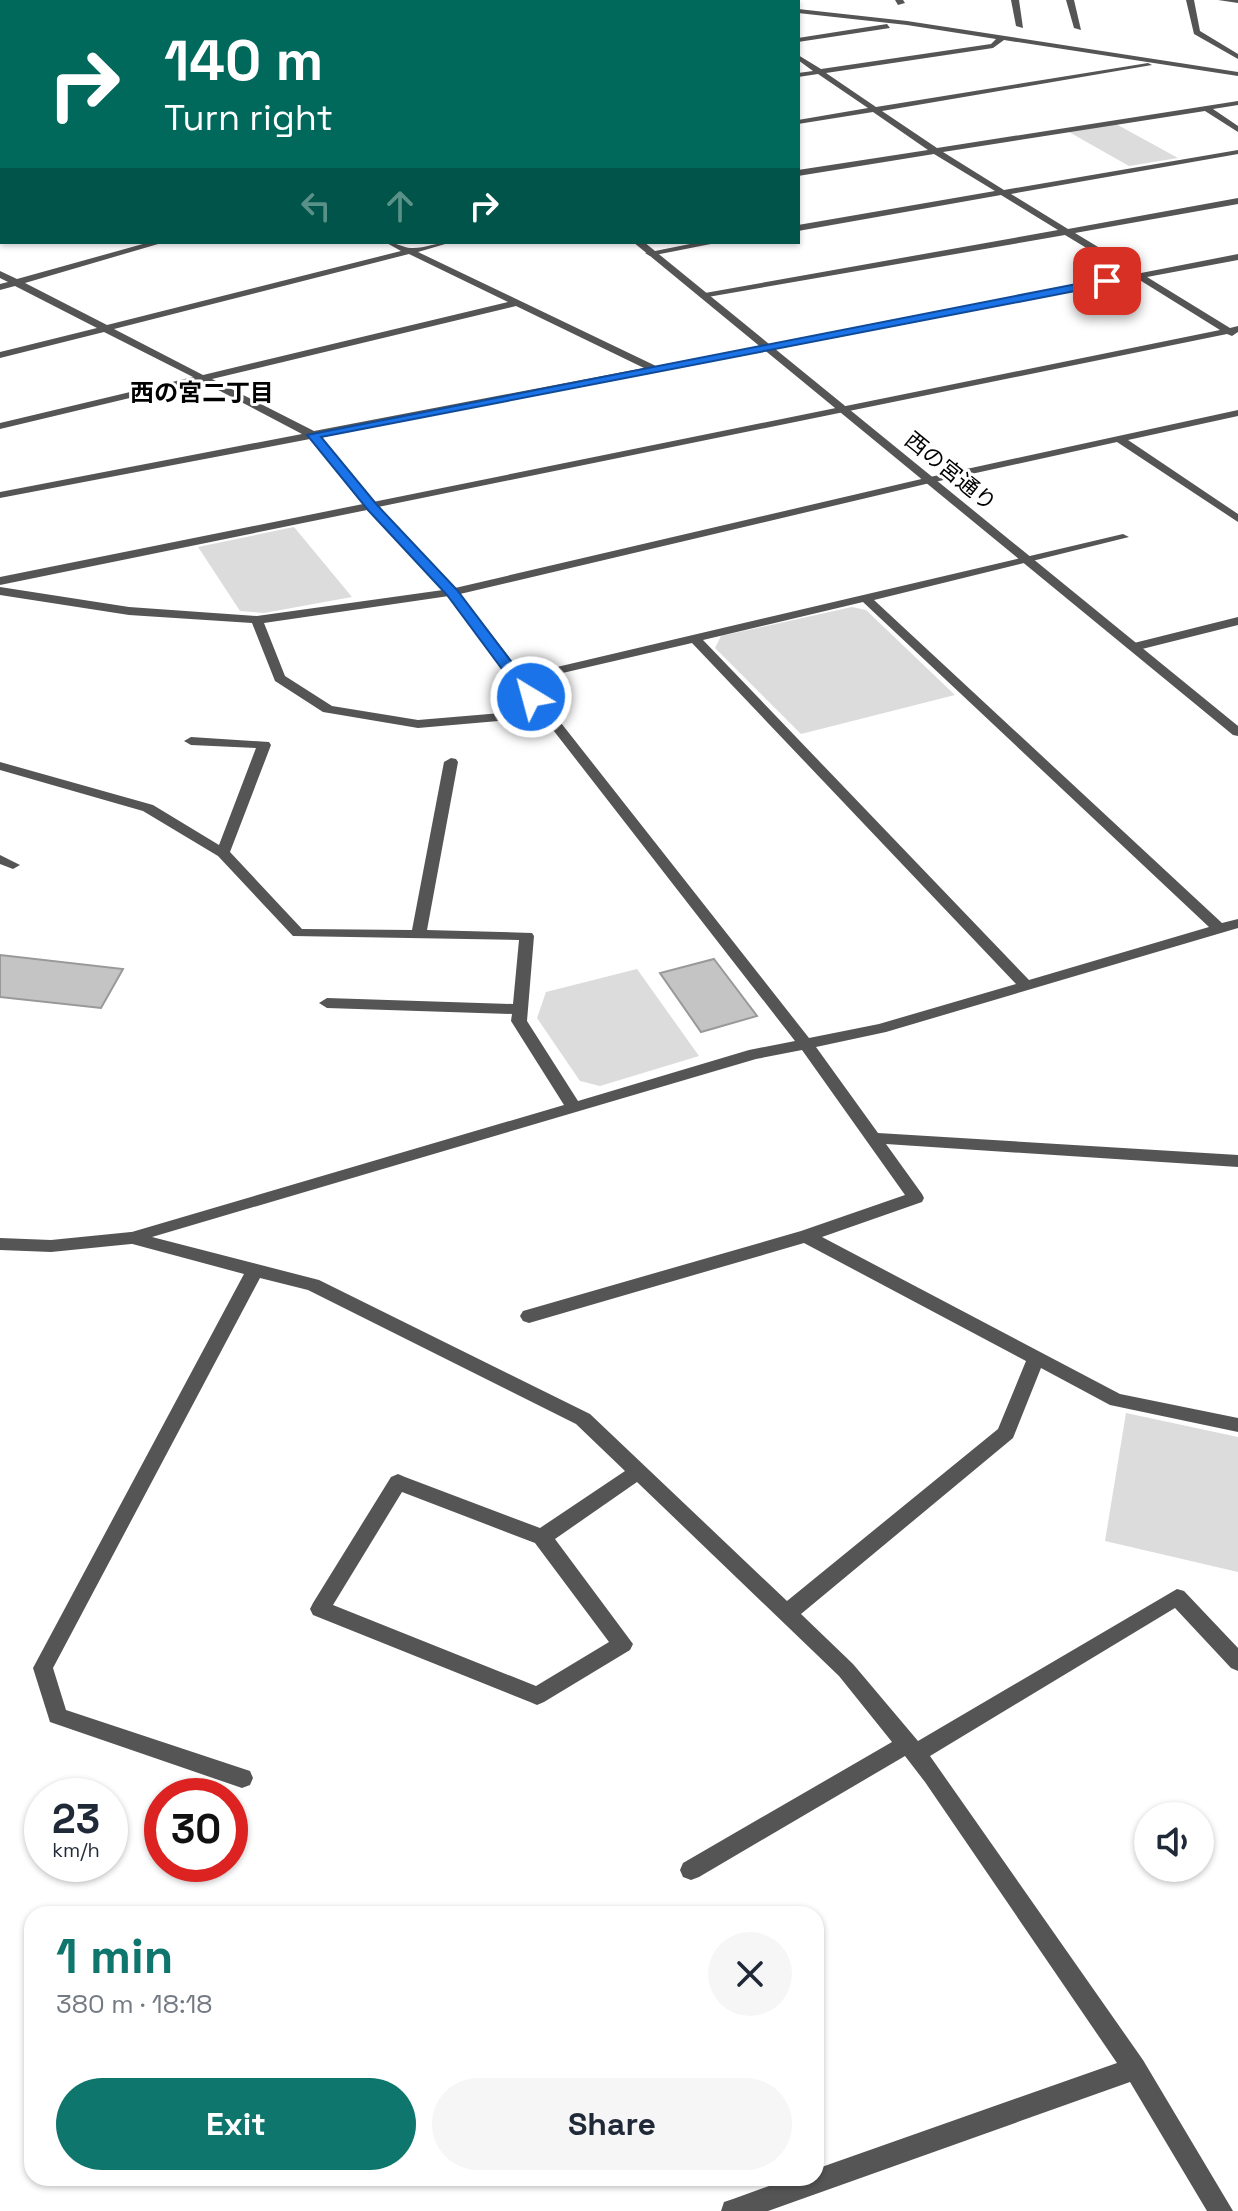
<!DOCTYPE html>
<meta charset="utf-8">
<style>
body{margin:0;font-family:"Space Grotesk","Noto Sans JP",sans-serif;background:#f6f6f7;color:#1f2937;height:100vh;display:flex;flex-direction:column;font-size:30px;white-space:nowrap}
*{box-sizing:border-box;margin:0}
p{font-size:26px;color:#747a83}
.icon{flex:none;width:44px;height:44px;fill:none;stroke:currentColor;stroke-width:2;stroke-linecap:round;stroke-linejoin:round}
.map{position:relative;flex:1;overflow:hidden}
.panel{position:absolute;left:24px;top:1906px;width:800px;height:280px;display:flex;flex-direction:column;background:#fff;border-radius:24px;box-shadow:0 2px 6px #0004}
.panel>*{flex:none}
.hud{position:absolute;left:0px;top:0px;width:800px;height:244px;box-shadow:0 2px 6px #0004;background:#00695c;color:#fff;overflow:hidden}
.tools{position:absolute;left:1134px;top:1802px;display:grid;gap:16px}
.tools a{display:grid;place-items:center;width:80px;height:80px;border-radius:50%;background:#fff;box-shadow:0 2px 6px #0004;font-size:40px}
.speed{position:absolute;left:24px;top:1778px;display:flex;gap:16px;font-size:40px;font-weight:700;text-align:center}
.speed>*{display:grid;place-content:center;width:104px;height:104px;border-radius:50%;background:#fff;box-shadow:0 2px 6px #0004;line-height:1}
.speed small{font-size:20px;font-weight:400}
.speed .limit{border:12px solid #d22;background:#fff;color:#111}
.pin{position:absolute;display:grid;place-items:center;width:68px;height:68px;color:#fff;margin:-34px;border-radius:16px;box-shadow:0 4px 12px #0006}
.me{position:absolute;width:88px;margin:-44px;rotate:323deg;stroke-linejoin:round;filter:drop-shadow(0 0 6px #0008)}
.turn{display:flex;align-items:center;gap:28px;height:168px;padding:0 32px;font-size:36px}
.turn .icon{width:104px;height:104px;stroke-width:2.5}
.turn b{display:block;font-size:56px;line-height:68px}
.lanes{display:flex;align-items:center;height:76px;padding:0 32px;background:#0003;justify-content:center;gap:40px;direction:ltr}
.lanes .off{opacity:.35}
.round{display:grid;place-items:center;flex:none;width:84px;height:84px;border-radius:42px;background:#f6f6f7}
.headline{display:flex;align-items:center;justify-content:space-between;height:136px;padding:0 32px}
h1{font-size:48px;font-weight:800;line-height:60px;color:#0f766e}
.button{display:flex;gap:16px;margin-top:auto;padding:16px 32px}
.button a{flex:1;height:92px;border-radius:48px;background:#0f766e;color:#fff;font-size:32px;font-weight:800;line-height:92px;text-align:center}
.button a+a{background:#f6f6f7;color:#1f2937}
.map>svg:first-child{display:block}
</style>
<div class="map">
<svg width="1238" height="2211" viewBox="0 0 1238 2211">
<rect width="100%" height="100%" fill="#fff"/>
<g fill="#dcdcdc">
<polygon points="0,0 308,0 314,2 2,2 0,94"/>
<polygon points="1116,124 1178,158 1129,166 1069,132"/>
<polygon points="294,527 352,597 264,613 240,611 198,547"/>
<polygon points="852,607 866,610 955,695 801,734 715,648 721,636"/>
<polygon points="637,969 699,1056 600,1086 580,1081 537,1018 546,992"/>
<polygon points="1126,1413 1238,1437 1238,1572 1105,1541"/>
</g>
<g fill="#c4c4c4" stroke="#999" stroke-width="2">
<polygon points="0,955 123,969 101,1008 0,997"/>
<polygon points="714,959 757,1016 701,1032 660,973"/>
</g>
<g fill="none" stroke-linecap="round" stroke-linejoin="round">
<g fill="#555" fill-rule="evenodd">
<polygon points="423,0 431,0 421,2"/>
<polygon points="497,0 505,0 507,2 499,2"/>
<polygon points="606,0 614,0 616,2 608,2"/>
<polygon points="706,0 715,0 717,2 708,2"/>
<polygon points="895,0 903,0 905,3 898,5"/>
<polygon points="1011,0 1019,0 1023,28 1016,26"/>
<polygon points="1066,0 1074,0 1081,30 1074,28"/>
<polygon points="1186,0 1194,0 1200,31 1238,54 1238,59 1194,34"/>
<polygon points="1218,0 1238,0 1238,3"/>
<path d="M798,9L907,21L1238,72V76L1004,40L993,48L826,73L876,107L1148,63L1152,65L882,111L937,148L1238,101V105L1213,109L1238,126V132L1205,111L943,152L1004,190L1238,150V154L1011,194L1068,229L1238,198V204L1075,233L1141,273L1238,254V260L1147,277L1230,328L1238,326V332L1232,336L1227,334L378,507L455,588L930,477L1238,410V416L1128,440L1238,514V522L1117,442L930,483L460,594L523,675L1123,534L1129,537L874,600L1222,923L1238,919V928L886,1032L816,1047L878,1133L1238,1155V1167L886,1144L922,1194L924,1198L922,1202L822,1237L1120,1394L1238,1418V1432L1110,1405L1041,1368L1013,1438L801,1614L853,1664L918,1741L1177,1589L1184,1591L1238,1648V1671L1231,1668L1175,1608L930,1756L1143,2060L1233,2211H1207L1130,2082L768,2211H721L724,2202L733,2199L791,2178H816V2169L1117,2063L925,1782L905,1756L699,1877L691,1880L683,1877L680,1870L683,1863L892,1742L839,1676L637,1482L555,1539L633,1644L630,1650L544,1702L537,1705L530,1702L313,1615L310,1609L313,1603L391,1477L398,1474L405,1477L540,1528L625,1471L576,1424L308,1290L260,1278L53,1668L66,1710L250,1771L253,1778L250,1785L242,1788L50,1722L33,1668L244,1274L125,1242L122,1238L125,1234L564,1105L511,1021L512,1014L327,1008L319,1003L327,998L513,1004L519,940L293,936L218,856L143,811L0,770V762L153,805L219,845L256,748L191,745L184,741L191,737L269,742L271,745L230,852L302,929L412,930L444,762L451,758L456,759L458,762L427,930L532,933L534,936L527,1021L578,1101L749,1050L795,1041L543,717L418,728L323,712L275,681L252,623L129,615L0,595V587L129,607L257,616L443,590L367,510L0,585V577L363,504L310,439L0,498V492L302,434L201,381L0,429V423L193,377L104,332L0,358V352L97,328L15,286L0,290V284L8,282L0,278V271L17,279L150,242H165L25,283L107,325L401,251L385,242C396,242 403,248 411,248C422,249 438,242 452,242L418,252L656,366L1131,275L1065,235L702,298V294L705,293L1058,230L1001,195L798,231V225L995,191L934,154L798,176V170L928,150L873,112L798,124V120L868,108L818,74L798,77V73L813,71L798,60V55L821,69L991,44L996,39L907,25L798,13ZM409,254L508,302L203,375L114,329ZM1138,279L1220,330L373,502L320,437ZM516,306L644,368L314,431L212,379ZM449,596L513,678L514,683L517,684L537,710L418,720L332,706L285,676L264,623ZM863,602L1209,927L1029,980L703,640ZM692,643L1016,984L879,1024L809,1038L528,681ZM802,1050L905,1195L801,1231L523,1311L520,1316L523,1321L529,1323L804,1243L1026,1361L998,1429L787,1601L590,1414L319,1280L152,1237L756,1059ZM402,1492L535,1543L609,1642L536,1686L333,1605Z"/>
<polygon points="887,24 890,28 798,42 798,38"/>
<rect x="0" y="214" width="2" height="6"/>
<polygon points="700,242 721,242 650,256 645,253"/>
<polygon points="1238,617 1238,625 1134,651 1128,647 1130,644"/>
<polygon points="0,855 20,865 13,869 0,864"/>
</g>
<g fill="#555" fill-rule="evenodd">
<polygon points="633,242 644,242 1238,726 1238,736 1233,735"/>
<polygon points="131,1232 137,1234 140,1238 137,1242 131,1244 51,1252 0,1250 0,1238 51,1240"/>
</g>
</g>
<polygon fill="#1a73e8" stroke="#114b97" stroke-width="2" points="1107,278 1111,284 321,437 377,505 457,590 538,697 531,701 525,700 447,595 368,510 307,435"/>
<g text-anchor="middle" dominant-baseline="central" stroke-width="6" stroke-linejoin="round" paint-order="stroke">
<g font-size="22" fill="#000" stroke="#fff">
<text transform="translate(951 471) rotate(39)">西の宮通り</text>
</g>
<g font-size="24" font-weight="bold" fill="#000" stroke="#fff">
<text x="202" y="392">西の宮二丁目</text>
</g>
</g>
</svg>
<div class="tools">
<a><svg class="icon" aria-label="sound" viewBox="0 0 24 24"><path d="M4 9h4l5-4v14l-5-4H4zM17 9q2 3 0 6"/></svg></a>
</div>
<div class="speed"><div>23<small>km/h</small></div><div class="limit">30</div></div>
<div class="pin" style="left:1107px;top:281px;background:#d93025"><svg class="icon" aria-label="arrive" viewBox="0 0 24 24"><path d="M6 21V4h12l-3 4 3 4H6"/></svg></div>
<svg class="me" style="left:531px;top:697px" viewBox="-20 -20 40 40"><circle r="17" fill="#1a73e8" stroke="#fff" stroke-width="3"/><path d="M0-11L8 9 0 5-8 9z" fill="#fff"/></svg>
<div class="hud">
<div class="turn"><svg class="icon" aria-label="right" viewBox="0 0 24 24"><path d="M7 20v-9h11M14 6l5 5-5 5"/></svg><div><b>140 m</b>Turn right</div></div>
<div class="lanes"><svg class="icon off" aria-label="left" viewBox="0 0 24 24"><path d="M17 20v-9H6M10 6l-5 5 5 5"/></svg><svg class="icon off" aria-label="ahead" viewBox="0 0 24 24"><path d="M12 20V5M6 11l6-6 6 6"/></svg><svg class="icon" aria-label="right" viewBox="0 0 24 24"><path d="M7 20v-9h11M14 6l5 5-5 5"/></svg></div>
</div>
<section class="panel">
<div class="headline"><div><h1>1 min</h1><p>380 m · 18:18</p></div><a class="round"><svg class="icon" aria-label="close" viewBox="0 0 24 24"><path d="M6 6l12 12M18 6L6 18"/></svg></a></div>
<div class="button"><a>Exit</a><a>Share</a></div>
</section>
</div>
